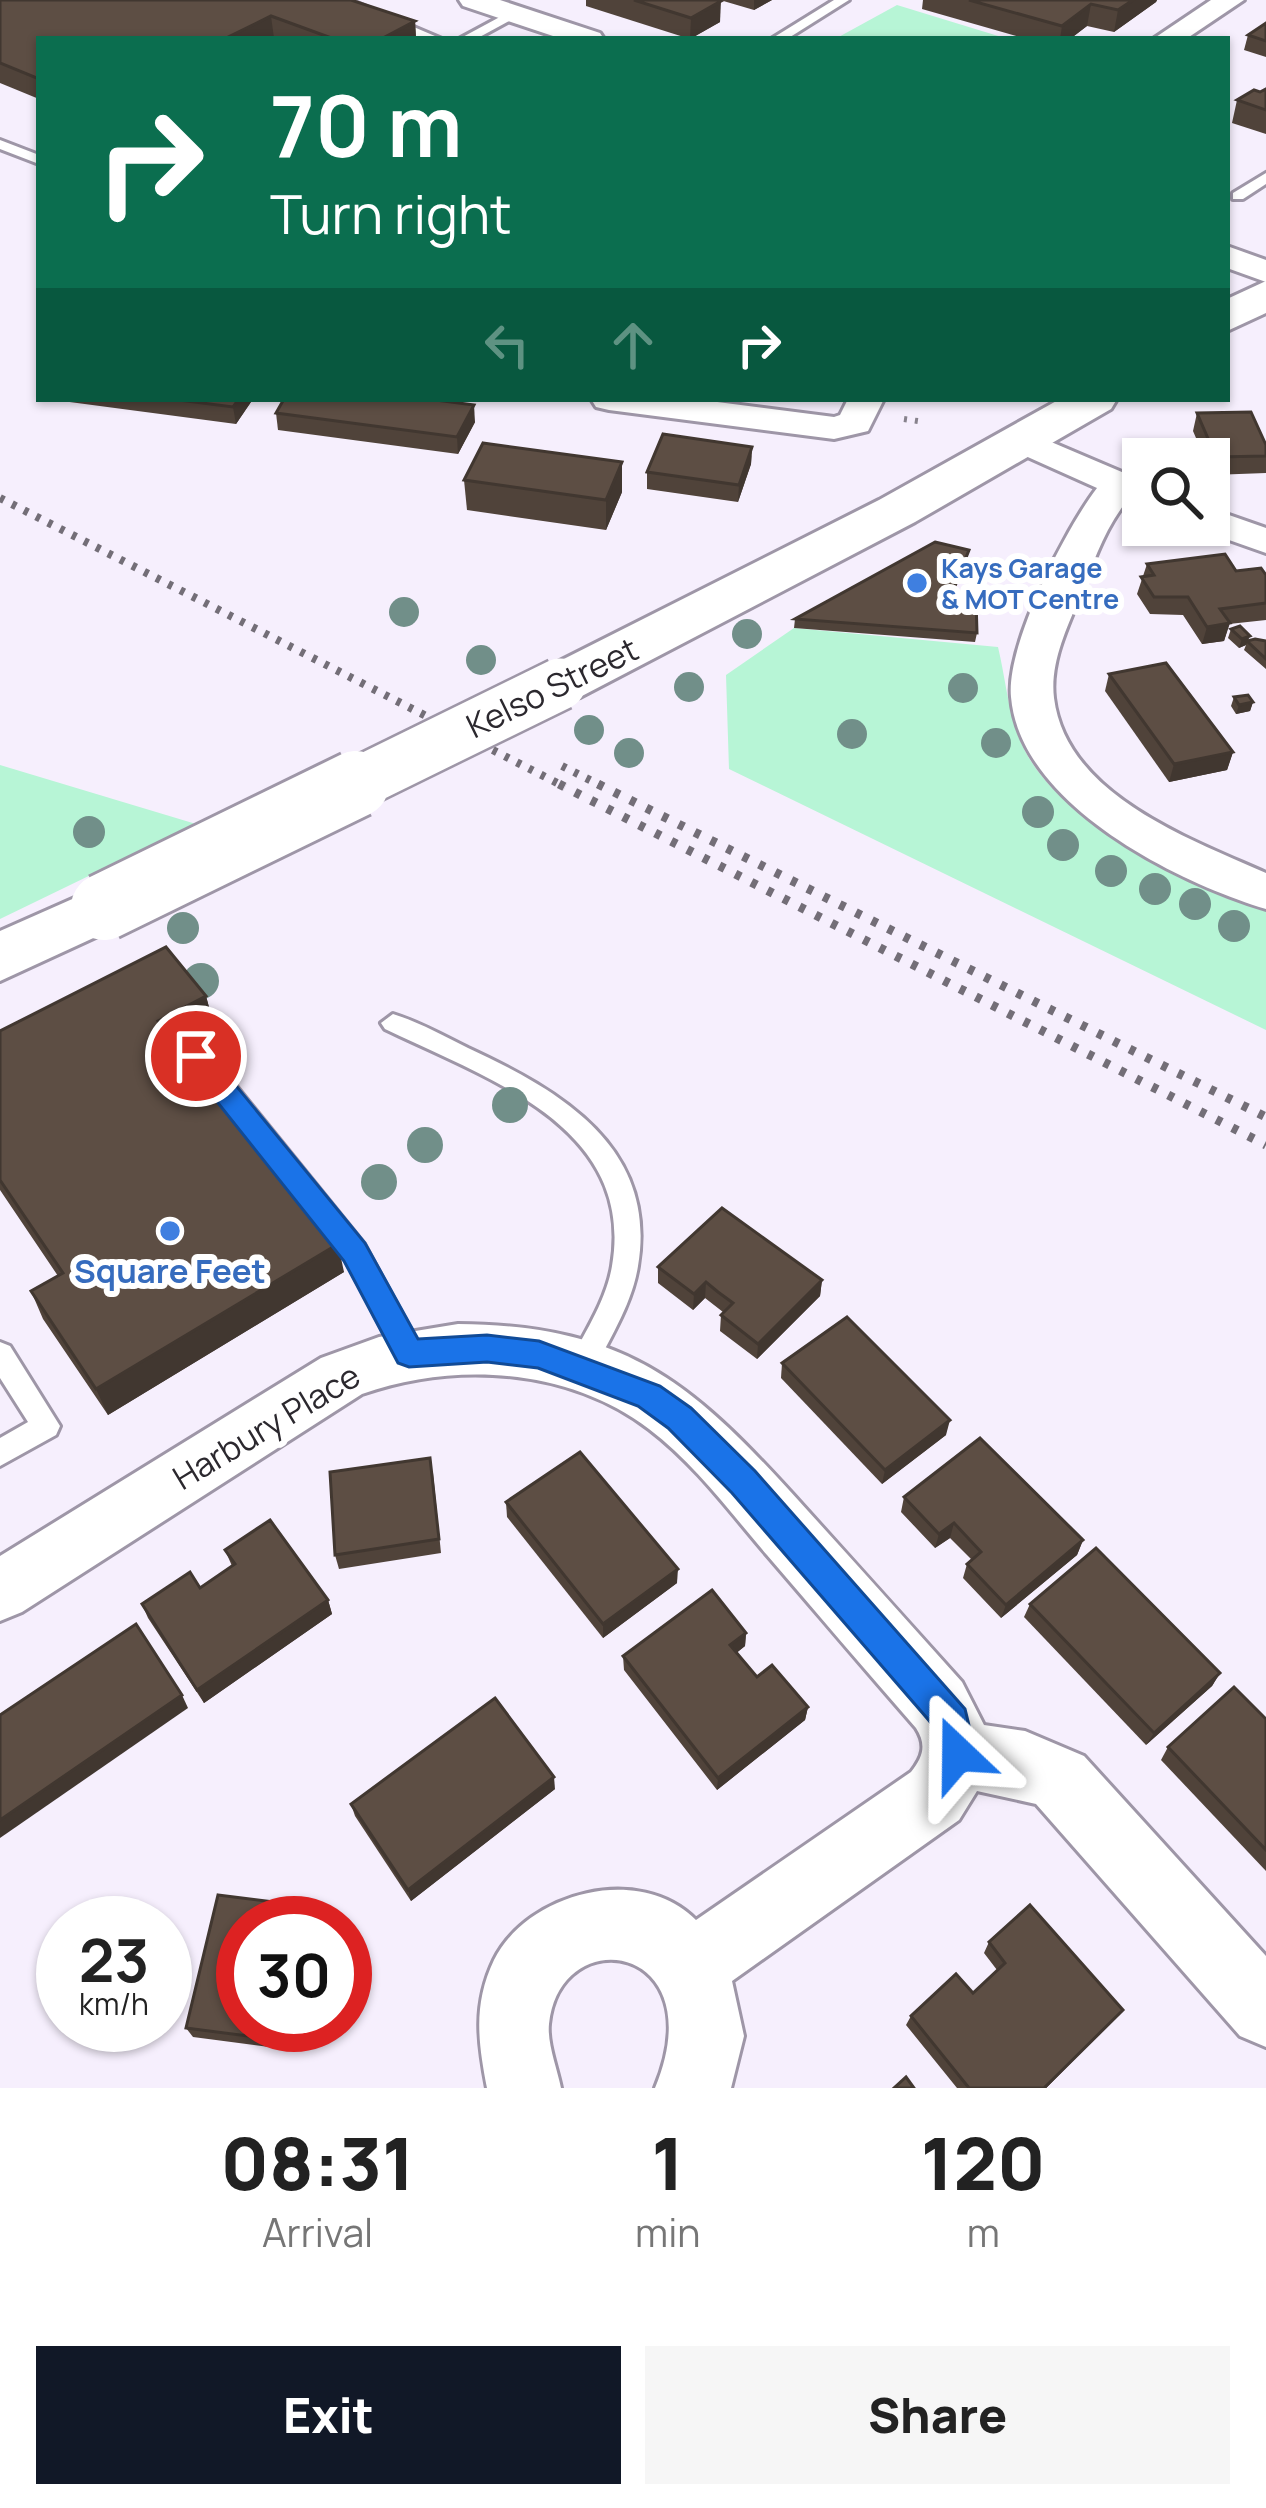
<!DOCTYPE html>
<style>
body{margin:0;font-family:Manrope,sans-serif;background:#f6f6f6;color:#222;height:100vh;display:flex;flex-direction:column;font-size:45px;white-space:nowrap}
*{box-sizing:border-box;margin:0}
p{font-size:39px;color:#767676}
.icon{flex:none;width:66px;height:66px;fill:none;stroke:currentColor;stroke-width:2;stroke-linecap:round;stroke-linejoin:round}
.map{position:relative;height:2088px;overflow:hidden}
.details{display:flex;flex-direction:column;background:#fff;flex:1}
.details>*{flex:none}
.guide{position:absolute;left:36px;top:36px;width:1194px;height:366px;border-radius:0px;box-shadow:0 3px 9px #0004;background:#0b6e4f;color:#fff;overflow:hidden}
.fabs{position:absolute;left:1122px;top:438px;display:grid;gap:24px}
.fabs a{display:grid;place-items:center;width:108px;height:108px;border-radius:0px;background:#fff;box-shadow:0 3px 9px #0004;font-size:60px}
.speed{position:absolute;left:36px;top:1896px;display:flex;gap:24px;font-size:60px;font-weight:700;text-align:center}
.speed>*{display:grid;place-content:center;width:156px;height:156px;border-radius:50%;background:#fff;box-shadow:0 3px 9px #0004;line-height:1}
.speed small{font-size:30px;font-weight:400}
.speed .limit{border:18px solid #d22;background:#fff;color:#111}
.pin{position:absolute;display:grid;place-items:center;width:102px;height:102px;color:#fff;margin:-51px;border:6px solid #fff;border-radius:50%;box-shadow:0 3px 12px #0007}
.me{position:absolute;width:132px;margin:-66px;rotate:337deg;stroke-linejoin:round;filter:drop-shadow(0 0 9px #0008)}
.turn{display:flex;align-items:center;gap:42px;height:252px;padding:0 36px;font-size:54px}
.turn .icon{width:156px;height:156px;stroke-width:2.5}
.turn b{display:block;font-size:84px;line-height:102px}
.lanes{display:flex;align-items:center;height:114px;padding:0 36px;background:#0003;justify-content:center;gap:60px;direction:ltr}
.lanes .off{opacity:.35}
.eta{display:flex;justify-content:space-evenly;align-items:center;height:204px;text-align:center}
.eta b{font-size:72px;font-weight:800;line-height:84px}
.primary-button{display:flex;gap:24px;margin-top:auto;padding:24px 36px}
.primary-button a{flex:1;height:138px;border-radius:0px;background:#111827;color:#fff;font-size:48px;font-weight:800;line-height:138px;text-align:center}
.primary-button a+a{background:#f6f6f6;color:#222}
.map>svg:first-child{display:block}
</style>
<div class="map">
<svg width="1266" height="2088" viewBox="0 0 1266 2088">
<rect width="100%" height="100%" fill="#f6effd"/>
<g fill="#b7f5d6">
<polygon points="897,5 1008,39 835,39"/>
<path d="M794,628L998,647C1005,676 1008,710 1019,738C1054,826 1187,873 1266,911V1030L729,769L726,675Z"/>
<polygon points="0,765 196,824 0,919"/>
</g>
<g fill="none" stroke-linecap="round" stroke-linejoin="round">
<defs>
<g id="lane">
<polygon points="333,0 350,0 442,39 423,39"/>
<polygon points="834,0 849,0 787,39 771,39"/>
<polygon points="511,11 522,14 476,39 459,39"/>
<polygon points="0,140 39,155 39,164 0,149"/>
<polygon points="1266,173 1266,184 1243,199 1233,199 1233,193"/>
<path d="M393,1014C419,1022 444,1036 468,1048C561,1091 658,1148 638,1266C632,1305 608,1341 591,1376L581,1379L571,1376L567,1367C583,1335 606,1302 612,1266C636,1126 486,1078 385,1029L381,1023Z"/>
<polygon points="197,1047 206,1049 364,1244 423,1353 419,1361 409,1365 399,1361 346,1260 188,1063 185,1056 188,1049"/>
<polygon points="0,1342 10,1346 60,1426 56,1435 0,1466 0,1438 28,1422 0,1378"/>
</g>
<g id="street">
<polygon points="459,0 500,0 600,33 604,39 562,39 463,6"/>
<polygon points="1211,0 1244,0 1186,39 1153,39"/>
<polygon points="1227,246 1266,260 1266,282 1227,268"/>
<polygon points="591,399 694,399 834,417 840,415 848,399 884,399 868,431 834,439 609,410 596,407"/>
<path d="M1023,430L1143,481V507L1126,502C1103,531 1092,567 1078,601C1065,632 1050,665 1054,698C1066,795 1190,839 1266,873V909C1176,882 1020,804 1011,697C1006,645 1065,530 1097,488L1010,449L1004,441L1010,433Z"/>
<polygon points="1209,508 1266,528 1266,553 1195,528 1193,525 1209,525"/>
<path d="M458,1324C633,1325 698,1389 808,1511C860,1568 911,1625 962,1682L984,1725L1025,1731L1084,1756L1266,1956V2047L1240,2036L1036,1804L977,1791L959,1820L732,1981L744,2036L731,2088H655C715,1943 560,1920 549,2024C547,2043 557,2068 561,2088H487C478,2042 473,2004 494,1960C528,1892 640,1863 696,1920L911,1772C923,1757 927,1745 916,1728C866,1671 817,1613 767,1555C730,1512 695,1464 649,1429C569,1368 456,1361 362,1394L22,1612L0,1621V1556L321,1358L379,1337Z"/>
</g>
<g id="secondary">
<polygon points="1266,281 1266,313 1227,331 1227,299"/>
<polygon points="1060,399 1117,399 1111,409 915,522 580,697 560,702 540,697 532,684 540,671 879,500"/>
<polygon points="104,885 126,891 135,907 126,923 0,981 0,931"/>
</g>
</defs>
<use href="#lane" stroke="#9e96a7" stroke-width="6"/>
<use href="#street" stroke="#9e96a7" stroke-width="6"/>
<use href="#secondary" stroke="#9e96a7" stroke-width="6"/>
<polyline stroke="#87828c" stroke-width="6" stroke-dasharray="3 8" stroke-linecap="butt" points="904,419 924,422"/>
<use href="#lane" fill="#fff" fill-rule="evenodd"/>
<use href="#street" fill="#fff" fill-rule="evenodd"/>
<use href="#secondary" fill="#fff" fill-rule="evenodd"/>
<g stroke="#736e77" stroke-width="8" stroke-dasharray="4.5 9" stroke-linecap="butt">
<polyline points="0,498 565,787"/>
<polyline points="562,766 604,787"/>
</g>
<g stroke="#736e77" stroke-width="9" stroke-dasharray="6 12" stroke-linecap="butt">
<polyline points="559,784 1266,1145"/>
<polyline points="598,784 1266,1117"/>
</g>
<defs>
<polyline id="secondary-bridge-far1" points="350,787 560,684"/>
<polyline id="secondary-bridge" points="104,907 356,784"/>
</defs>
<use href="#secondary-bridge-far1" stroke="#9e96a7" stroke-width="56" stroke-linecap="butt"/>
<use href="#secondary-bridge" stroke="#9e96a7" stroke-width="72" stroke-linecap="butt"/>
<use href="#secondary-bridge-far1" stroke="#fff" stroke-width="51"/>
<use href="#secondary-bridge" stroke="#fff" stroke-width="66"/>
</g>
<g fill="#718f89">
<circle cx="404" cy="612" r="15"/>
<circle cx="747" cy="634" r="15"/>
<circle cx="481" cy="660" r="15"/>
<circle cx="689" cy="687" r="15"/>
<circle cx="963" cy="688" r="15"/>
<circle cx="589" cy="730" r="15"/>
<circle cx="852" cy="734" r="15"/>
<circle cx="996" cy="743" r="15"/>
<circle cx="629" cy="753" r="15"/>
<circle cx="1038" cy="812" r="16"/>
<circle cx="89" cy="832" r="16"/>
<circle cx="1063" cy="845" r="16"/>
<circle cx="1111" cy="871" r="16"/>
<circle cx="1155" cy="889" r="16"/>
<circle cx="1195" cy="904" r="16"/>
<circle cx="1234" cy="926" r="16"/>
<circle cx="183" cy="928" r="16"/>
<circle cx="201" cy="981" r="18"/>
<circle cx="510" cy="1105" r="18"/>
<circle cx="425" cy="1145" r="18"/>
<circle cx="379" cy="1182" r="18"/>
</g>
<g fill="#50433a">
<polygon points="0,0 415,21 416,39 39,39 39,99 0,83"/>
<polygon points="586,0 719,0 720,22 690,39 586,6"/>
<polygon points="720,0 772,0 754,10"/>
<polygon points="923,0 1157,0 1156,2 1114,32 1087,26 1070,39 1027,39 922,9"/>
<polygon points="1266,23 1266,57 1244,50 1248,35"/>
<polygon points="1266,89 1266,134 1232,123 1237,100"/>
<polygon points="62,399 253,399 236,424 62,401"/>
<polygon points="276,413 475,422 458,454 278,430"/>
<polygon points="1197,413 1266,445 1266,473 1212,475 1209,469 1209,459 1205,459 1193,431"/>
<polygon points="752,447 751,464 738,502 647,489 647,472"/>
<polygon points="622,462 622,492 606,530 467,510 464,480"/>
<polygon points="969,550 967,559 952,598 977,633 975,642 794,628 795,619"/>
<polygon points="1147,564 1266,575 1266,620 1229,624 1224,641 1202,644 1183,615 1150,614 1137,594"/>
<polygon points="1231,629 1249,641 1266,641 1266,669 1244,650 1246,645 1239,648 1228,638"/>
<polygon points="1109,674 1233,752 1227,770 1169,782 1105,691"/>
<polygon points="1234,697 1253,702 1250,711 1236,714 1231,706"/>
<polygon points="206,996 214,1026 178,1045 344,1272 108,1415 43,1319 31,1291 58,1276 0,1190 0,1031"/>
<polygon points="658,1267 822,1280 820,1296 757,1359 720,1331 721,1315 723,1312 705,1298 693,1310 658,1283"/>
<polygon points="782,1363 946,1435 882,1484 781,1378"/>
<polygon points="433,1473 441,1553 339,1569 335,1555"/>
<polygon points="904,1497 1083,1540 1077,1555 1001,1618 963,1578 967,1564 972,1560 950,1538 935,1548 901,1512"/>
<polygon points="506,1502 677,1583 603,1638 507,1517"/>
<polygon points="225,1550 328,1600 332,1614 204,1703 148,1618 142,1604 200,1588 232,1566"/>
<polygon points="1030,1604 1220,1673 1212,1686 1146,1745 1024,1617"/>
<polygon points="746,1633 745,1646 736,1653 757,1677 808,1707 805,1720 717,1790 624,1670 623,1656"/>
<polygon points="1266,1719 1266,1871 1161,1760 1168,1747"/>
<polygon points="555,1789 411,1901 355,1816 351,1804"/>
<polygon points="322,1908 326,1918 299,2051 193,2037 186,2028"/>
<polygon points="989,1942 1123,2010 1046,2088 957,2088 906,2025 911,2016 973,1993 997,1970 984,1953"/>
</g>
<g fill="#413730">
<polygon points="754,0 772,0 754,10"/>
<polygon points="1133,0 1157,0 1156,2 1114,32 1118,10"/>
<polygon points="721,1 720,22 690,39 691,18"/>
<polygon points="1091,4 1087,26 1070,39 1060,39 1062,26"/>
<polygon points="271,16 274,38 271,39 224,39"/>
<polygon points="415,21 416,39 381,39"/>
<polygon points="239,399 253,399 236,424 233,407"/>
<polygon points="474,405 475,422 458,454 457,437"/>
<polygon points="752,447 751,464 738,502 739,485"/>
<polygon points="622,462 622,492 606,530 606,500"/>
<polygon points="1230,623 1224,641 1202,644 1207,627"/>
<polygon points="1250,636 1246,645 1239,648 1242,639"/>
<polygon points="1253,702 1250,711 1236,714 1239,705"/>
<polygon points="1233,752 1227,770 1169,782 1174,764"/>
<polygon points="206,996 214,1026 167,1051 158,1021"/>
<polygon points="338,1244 344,1272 108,1415 96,1389"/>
<polygon points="822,1280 820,1296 757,1359 758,1344"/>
<polygon points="706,1282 705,1298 693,1310 694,1294"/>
<polygon points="950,1420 946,1435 882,1484 885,1470"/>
<polygon points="954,1523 950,1538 935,1548 939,1534"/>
<polygon points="1083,1540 1077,1555 1001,1618 1006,1605"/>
<polygon points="678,1569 677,1583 603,1638 603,1624"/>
<polygon points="328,1600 332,1614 204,1703 197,1690"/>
<polygon points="746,1633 745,1646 729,1659 730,1645"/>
<polygon points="1220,1673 1212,1686 1146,1745 1154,1733"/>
<polygon points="182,1695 188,1708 0,1838 0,1820"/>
<polygon points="808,1707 805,1720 717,1790 718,1778"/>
<polygon points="554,1777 555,1789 411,1901 408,1890"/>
<polygon points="322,1908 326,1918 325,1923 319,1923"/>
<polygon points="1123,2010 1046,2088 1044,2088"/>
<polygon points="298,2025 305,2025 299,2051 294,2042"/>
</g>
<g fill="#5d4e44" stroke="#413730" stroke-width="3">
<polygon points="0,0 351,0 415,21 381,39 334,39 271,16 224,39 39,39 39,79 0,63"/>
<polygon points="634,0 719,0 721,1 691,18"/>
<polygon points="969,0 1133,0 1118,10 1091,4 1062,26"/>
<polygon points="1266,23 1266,41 1248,35"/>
<polygon points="1266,89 1266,110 1237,100 1254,90 1260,92"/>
<polygon points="171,399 239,399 233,407"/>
<polygon points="284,399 428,399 474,405 457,437 276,413"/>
<polygon points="1251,412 1266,445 1266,456 1216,457 1197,413"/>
<polygon points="663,434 752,447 739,485 647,472"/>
<polygon points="483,443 622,462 606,500 464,480"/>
<polygon points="935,542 969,550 950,598 976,599 977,633 795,619"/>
<polygon points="1225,554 1236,571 1261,568 1266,575 1266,603 1220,609 1230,623 1207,627 1188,597 1154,597 1141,577 1154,575 1147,564"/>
<polygon points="1240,626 1250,636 1242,639 1231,629"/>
<polygon points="1255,639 1266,641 1266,659 1247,641"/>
<polygon points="1166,663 1233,752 1174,764 1109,674"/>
<polygon points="1248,695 1253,702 1239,705 1234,697"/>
<polygon points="166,947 206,996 158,1021 338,1244 96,1389 31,1291 63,1273 0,1180 0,1031"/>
<polygon points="722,1208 822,1280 758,1344 721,1315 733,1303 718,1292 706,1282 694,1294 658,1267"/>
<polygon points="847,1317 950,1420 885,1470 782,1363"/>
<polygon points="980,1438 1083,1540 1006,1605 967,1564 981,1552 968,1538 954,1523 939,1534 904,1497"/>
<polygon points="580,1452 678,1569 603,1624 506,1502"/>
<polygon points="430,1458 439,1539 335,1555 330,1472"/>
<polygon points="270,1520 328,1600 197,1690 142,1604 190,1572 200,1588 235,1564 225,1550"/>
<polygon points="1096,1548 1220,1673 1154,1733 1030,1604"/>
<polygon points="712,1590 746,1633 730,1645 757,1677 772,1665 808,1707 718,1778 623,1656"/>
<polygon points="136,1624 182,1695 0,1820 0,1715"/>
<polygon points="1234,1687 1266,1719 1266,1850 1168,1747"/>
<polygon points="495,1698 554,1777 408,1890 351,1804"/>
<polygon points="218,1895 322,1908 319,1923 243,1923 243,2025 298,2025 294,2042 186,2028"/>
<polygon points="1030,1905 1123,2010 1044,2088 969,2088 911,2016 956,1974 973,1993 1005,1963 989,1942"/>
<polygon points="906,2077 914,2088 894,2088"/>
</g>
<polygon fill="#1a73e8" stroke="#114b97" stroke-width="3" points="196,1046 206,1049 365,1243 418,1339 487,1335 539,1341 660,1386 691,1408 755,1471 965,1709 976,1754 970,1766 958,1771 945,1766 936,1729 926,1717 732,1493 668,1428 638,1406 538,1368 487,1362 409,1367 398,1363 344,1261 187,1064 183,1056"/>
<g fill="#3f7fe0" stroke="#fff" stroke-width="4.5">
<circle cx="917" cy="583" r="12"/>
<circle cx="170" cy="1231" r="12"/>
</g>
<g text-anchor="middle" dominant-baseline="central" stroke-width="12" stroke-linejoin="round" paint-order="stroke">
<g font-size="27" font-weight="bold" fill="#366cbe" stroke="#fff" text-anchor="start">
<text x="941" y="567">Kays Garage<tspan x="941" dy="31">&amp; MOT Centre</tspan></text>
</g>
<g font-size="33" fill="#2b282e" stroke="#fff">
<text transform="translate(552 687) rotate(-26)">Kelso Street</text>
<text transform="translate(266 1426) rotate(-31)">Harbury Place</text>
</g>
<g font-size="33" font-weight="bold" fill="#366cbe" stroke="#fff">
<text x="170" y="1270">Square Feet</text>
</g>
</g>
</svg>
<div class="fabs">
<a><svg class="icon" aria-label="search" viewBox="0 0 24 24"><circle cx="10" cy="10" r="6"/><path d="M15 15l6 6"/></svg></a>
</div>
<div class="speed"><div>23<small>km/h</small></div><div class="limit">30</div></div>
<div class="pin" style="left:196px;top:1056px;background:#d93025"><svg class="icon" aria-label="arrive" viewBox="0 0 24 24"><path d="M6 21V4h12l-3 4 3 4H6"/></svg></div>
<svg class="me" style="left:958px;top:1754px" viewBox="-20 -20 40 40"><path d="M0-17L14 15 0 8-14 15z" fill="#1a73e8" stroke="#fff" stroke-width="4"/></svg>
<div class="guide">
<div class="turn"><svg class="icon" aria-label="right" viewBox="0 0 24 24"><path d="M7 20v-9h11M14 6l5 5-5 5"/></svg><div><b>70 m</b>Turn right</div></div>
<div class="lanes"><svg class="icon off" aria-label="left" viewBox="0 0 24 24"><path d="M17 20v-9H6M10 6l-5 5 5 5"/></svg><svg class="icon off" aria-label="ahead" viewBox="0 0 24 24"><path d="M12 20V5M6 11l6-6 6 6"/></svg><svg class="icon" aria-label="right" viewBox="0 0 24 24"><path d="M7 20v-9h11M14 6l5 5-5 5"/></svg></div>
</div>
</div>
<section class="details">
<div class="eta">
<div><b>08:31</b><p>Arrival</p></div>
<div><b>1</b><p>min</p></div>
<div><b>120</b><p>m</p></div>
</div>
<div class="primary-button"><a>Exit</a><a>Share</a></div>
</section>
